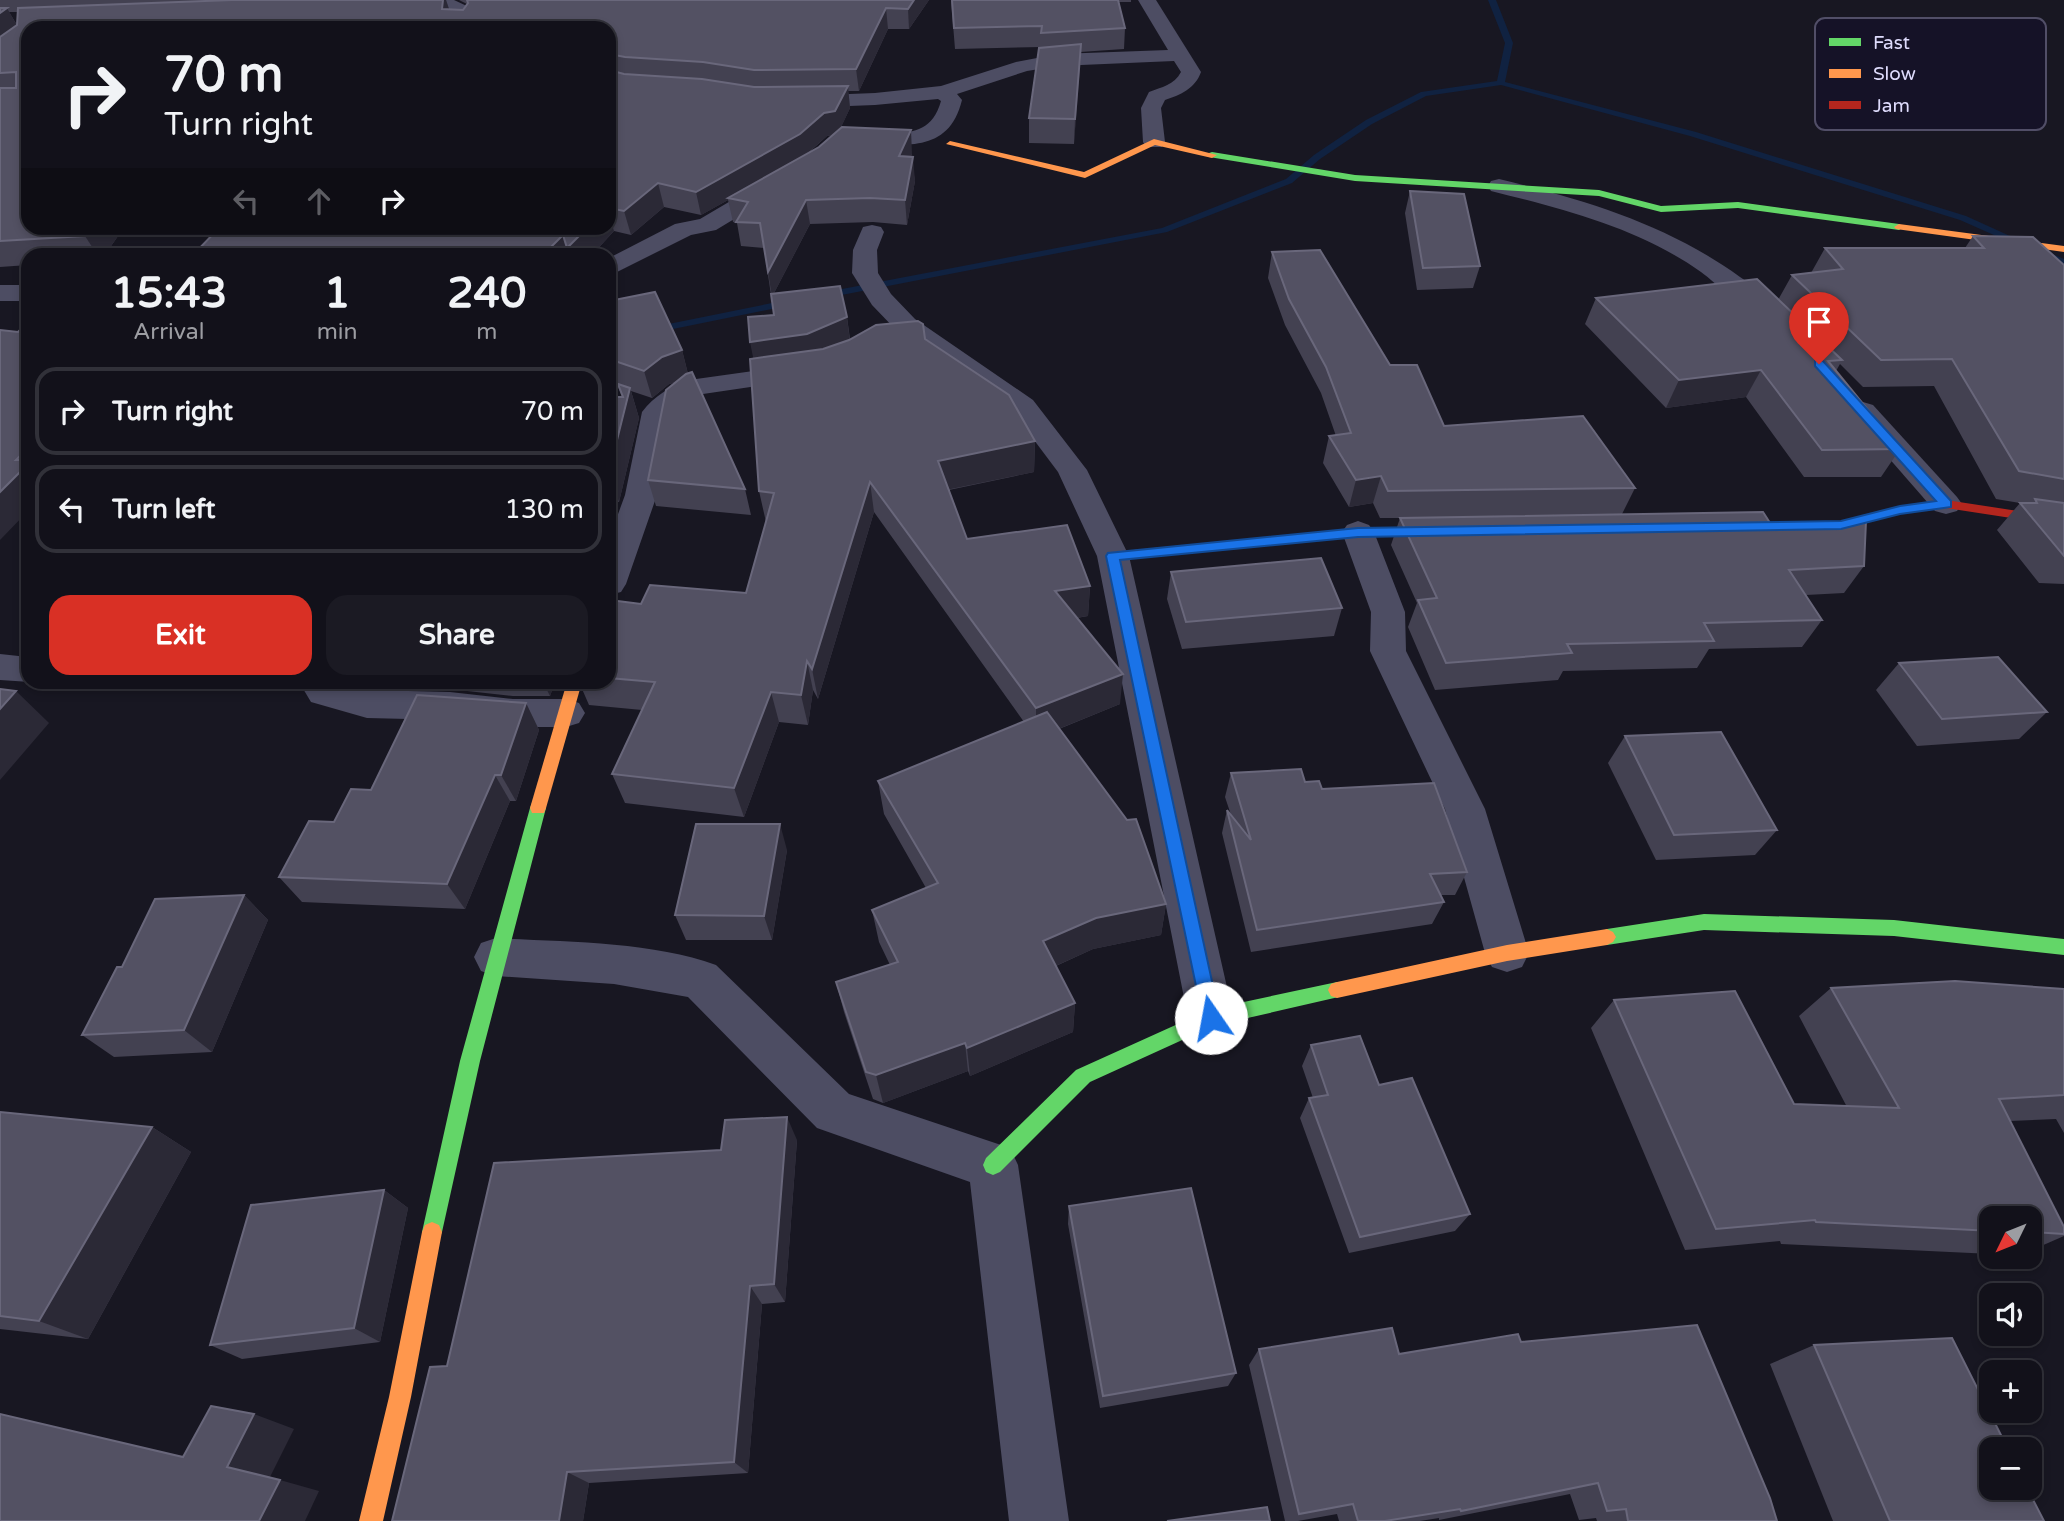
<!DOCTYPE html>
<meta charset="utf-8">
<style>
body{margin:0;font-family:"Varela Round",sans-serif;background:#1b1a23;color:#f1f3f6;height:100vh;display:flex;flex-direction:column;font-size:26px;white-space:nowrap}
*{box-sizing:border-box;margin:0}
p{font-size:23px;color:#9c9da2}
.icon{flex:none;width:38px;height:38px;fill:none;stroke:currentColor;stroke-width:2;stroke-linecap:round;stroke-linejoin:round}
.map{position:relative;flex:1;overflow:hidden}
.sheet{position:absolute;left:21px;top:248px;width:595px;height:441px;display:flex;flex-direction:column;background:#12111a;border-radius:21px;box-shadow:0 4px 10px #0003,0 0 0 2px #313139}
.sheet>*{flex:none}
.top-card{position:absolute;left:21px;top:21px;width:595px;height:214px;border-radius:21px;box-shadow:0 4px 10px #0003,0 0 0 2px #313139;background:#12111a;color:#f1f3f6;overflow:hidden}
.needle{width:46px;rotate:227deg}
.controls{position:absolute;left:1979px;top:1206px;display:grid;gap:14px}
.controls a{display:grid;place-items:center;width:63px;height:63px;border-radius:14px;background:#12111a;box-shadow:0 4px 10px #0003,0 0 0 2px #313139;font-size:35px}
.pin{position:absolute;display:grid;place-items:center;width:60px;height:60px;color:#fff;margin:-72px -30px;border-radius:50% 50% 50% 0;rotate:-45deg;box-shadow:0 0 7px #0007}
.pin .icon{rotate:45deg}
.me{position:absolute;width:77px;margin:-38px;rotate:348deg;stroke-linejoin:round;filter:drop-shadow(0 0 5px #0008)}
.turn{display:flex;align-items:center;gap:24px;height:147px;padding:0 28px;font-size:32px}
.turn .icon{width:91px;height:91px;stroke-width:2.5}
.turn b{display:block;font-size:49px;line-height:60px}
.lanes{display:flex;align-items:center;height:66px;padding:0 28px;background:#0003;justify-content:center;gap:35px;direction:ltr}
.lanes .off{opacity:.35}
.eta{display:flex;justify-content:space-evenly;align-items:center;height:119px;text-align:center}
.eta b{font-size:42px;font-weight:700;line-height:49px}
.action{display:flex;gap:14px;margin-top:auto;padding:14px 28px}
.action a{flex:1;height:80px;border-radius:21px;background:#d93025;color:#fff;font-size:28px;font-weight:700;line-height:80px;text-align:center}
.action a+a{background:#1b1a23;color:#f1f3f6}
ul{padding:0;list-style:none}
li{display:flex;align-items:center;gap:21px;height:88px;margin:0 14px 10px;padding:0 14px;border:4px solid #313139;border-radius:21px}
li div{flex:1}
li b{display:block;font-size:26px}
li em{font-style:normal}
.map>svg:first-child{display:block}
</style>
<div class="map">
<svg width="2064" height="1521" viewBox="0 0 2064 1521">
<rect width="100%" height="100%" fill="#181722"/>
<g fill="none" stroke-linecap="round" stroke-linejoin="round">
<g fill="#102241" fill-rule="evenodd">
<polygon points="1488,0 1496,0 1513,43 1505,82 1696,132 1966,216 2021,241 2012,243 1960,220 1690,136 1501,85 1426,96 1372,124 1320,159 1292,183 1167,232 821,299 816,296 821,293 1162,228 1286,179 1314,155 1366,120 1421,92 1497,81 1505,43"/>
<polygon points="2035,250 2043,250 2064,259 2064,266 2035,254"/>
<polygon points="792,299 796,300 796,304 609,342 609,336"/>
</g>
<g fill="#4d4d63" fill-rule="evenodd">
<polygon points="430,0 454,0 469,7 472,24 470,28 451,28 454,14"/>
<path d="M1138,0H1156L1201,72C1195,89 1180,95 1165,100L1161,108L1165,142L1162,147H1146L1143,142L1141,108L1149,92C1162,87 1174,85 1181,72L1174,61L1058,66L1027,71L957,94L962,100C948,156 904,142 858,147L850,145L847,140L850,135L858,133C893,130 929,144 941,101L938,99L875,105L798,108L791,106L788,102L791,98L798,96L875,93L941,86L1016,62L1058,54L1168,50Z"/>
<polygon points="776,177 784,179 787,184 784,189 716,230 691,235 609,276 609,258 675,224 700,219 768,179"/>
<path d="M1499,179C1585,200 1667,224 1740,277C1755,287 1773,301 1783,316L1779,322C1774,323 1769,324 1764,322C1752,318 1715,282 1701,272C1639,228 1563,209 1491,191L1488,186L1491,181Z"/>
<polygon points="872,225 881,227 884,232 877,250 878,273 891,294 915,319 1033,400 1087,470 1129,556 1234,1018 1227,1033 1211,1039 1195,1033 1188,1018 1097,556 1058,472 1013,412 897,331 872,305 852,273 853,250 863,227"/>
<rect x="0" y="285" width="28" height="16"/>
<path d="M802,364L812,366L816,372L812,378L703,394L691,398L671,415L657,495L626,584L621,592L609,595V539L625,495L642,412C654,396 671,386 689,380Z"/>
<polygon points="1863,402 1873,405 1957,497 1962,504 1957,511 1946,514 1935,511 1853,417 1848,411 1853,405"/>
<polygon points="1358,521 1369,525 1374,532 1405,612 1406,651 1485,809 1529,953 1522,967 1507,972 1492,967 1485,953 1445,809 1370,651 1371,612 1342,532 1347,525"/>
<polygon points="0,654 28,657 30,682 0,680"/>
<polygon points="299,682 339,682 367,690 450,692 513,699 566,699 579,703 585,713 579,723 566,727 513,727 450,720 367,718 311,702"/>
<path d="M496,938C565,942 651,941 716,965L849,1094L1010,1148L1018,1165L1069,1521H1009L970,1182L817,1128L688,997L614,984L496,976L481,971L474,957L481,943Z"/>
</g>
<g fill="#63d668" fill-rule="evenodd">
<polygon points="1212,152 1355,175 1599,190 1661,206 1738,202 1899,224 1904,227 1899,230 1738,208 1661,212 1599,196 1355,181 1209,157 1209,153"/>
<polygon points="538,801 544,803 546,808 480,1061 442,1232 439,1239 432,1242 425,1239 422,1232 460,1061 530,808 532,803"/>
<polygon points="1704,914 1894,920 2064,939 2064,955 1894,936 1704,930 1607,945 1601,942 1598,937 1601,932 1607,929"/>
<polygon points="1337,982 1343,984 1346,990 1343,996 1213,1026 1090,1082 1000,1172 993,1175 986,1172 983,1165 986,1158 1076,1070 1211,1009"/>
</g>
<g fill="#ff974d" fill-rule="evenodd">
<polygon points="1154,139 1217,155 1212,158 1155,145 1085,178 946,144 950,141 1084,172"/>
<polygon points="1899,224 2064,246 2064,252 1896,229 1894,227"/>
<polygon points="567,682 582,682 546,808 544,813 532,813 530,808"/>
<polygon points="1607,929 1613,932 1616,937 1613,942 1607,945 1507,961 1337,998 1331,996 1328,990 1331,984 1337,982 1507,945"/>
<polygon points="432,1222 439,1225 442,1232 411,1397 383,1521 359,1521 389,1397 422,1232 425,1225"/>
</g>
<g fill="#b3261e" fill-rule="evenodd">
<polygon points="1946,500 2064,518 2064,526 1946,508 1900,514 1841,529 1803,530 1796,526 1803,522 1841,521 1900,506"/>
<polygon points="1449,526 1456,530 1454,533 1358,536 1113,560 1106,556 1113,552 1358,528"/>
</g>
</g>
<g fill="#434151" fill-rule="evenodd">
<path d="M0,0H446L449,9L463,10L467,4L459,0H929L909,29H888L859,91H848L850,108L840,129L912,154L911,156L915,181L907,225L873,222L810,224L774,293L847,317L850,339H925L1035,441L1034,472L949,490L967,539L1090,586L1088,616L1077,618L1120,704L1059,729L1166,904L1161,935L1093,949L1056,966L1075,1003L1073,1032L970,1076L968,1071L883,1103L873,1099L844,1012L836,982L890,965L879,942L872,910L926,888L884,814L878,781L1024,722L874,512L818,699L813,690L808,725L779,722L744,817L625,803L612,774L642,710L589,705L579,682H609V600L641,604L746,593L766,522L759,491L753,358L774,315L764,248L741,246L737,223L733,222L728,200L701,215L664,207L631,235L614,231L591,256H192L215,232L123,229L104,256H28V265L0,267ZM9,12H18L17,25ZM609,28V228H28ZM834,135L819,147L806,155L827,136Z"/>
<polygon points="951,0 1131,0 1131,2 1119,2 1125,28 1124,49 1080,52 1074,144 1029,143 1029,118 1041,47 955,49"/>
<polygon points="1410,191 1480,266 1473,288 1417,290 1405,213"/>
<polygon points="1973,236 2064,265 2064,584 2039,583 1997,530 2020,503 1996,499 1934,386 1863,387 1840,364 1836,371 1900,449 1881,477 1804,477 1746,397 1666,408 1585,324 1596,298 1778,300 1792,275 1811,273 1825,248 1965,248"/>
<polygon points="1272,252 1390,365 1444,426 1635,488 1622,514 1772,526 1864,566 1844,593 1806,595 1822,620 1802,647 1709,649 1697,668 1563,671 1558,680 1435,690 1408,627 1417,603 1391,545 1400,518 1380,518 1373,503 1349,507 1323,463 1329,436 1336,436 1321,393 1285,325 1268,278"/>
<polygon points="609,301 682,350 688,374 745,489 751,515 656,506 648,480 677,382 669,384 652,398 631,391 639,418 619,502 609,501 609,397 622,397 609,364"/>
<polygon points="1171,572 1342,608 1334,636 1182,649 1167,599"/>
<polygon points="1899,663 2047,712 2019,739 1917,746 1876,690"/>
<polygon points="445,682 555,682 550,696 513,696 449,689"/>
<polygon points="526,703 539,730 516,801 510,801 465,909 302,902 279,877 334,822 371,790"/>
<polygon points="1625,736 1777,830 1755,855 1656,860 1608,763"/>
<polygon points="1231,773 1305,782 1322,789 1467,872 1455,895 1440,895 1444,902 1432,924 1251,952 1222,833 1227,810 1231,815 1225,797"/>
<polygon points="787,850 772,940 686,940 675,915"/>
<polygon points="244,895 268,920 212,1052 114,1057 82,1035 122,967"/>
<polygon points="1831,988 2064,989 2064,1133 2056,1119 2010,1121 2064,1227 2064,1236 2030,1251 2030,1218 1992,1218 1992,1254 1781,1244 1780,1241 1685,1250 1591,1028 1614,1000 1794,1104 1847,1107 1799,1016"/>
<polygon points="1311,1045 1379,1085 1470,1214 1455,1231 1349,1253 1300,1118 1309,1098 1313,1098 1302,1066"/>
<polygon points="0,1112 152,1127 191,1152 88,1339 0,1329"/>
<polygon points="797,1140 785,1302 762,1304 748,1473 589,1483 583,1521 392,1521 447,1366 721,1150"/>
<polygon points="384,1190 408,1208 380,1342 242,1359 210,1345"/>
<polygon points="1069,1206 1236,1373 1228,1386 1100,1408 1068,1224"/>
<polygon points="1521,1342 1777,1521 1597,1521 1596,1518 1579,1520 1570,1494 1439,1520 1439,1518 1420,1521 1339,1521 1337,1514 1298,1521 1285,1521 1249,1365 1259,1349 1399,1354"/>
<polygon points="1814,1345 2044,1521 1833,1521 1770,1364"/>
</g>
<g fill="#2b2936">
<polygon points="443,0 446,0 451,15 442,9"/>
<polygon points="914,0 929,0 909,29 908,9"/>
<polygon points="7,8 19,29 0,44 0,13"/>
<polygon points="886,8 888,29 859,91 856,69"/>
<polygon points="1081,44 1080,68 1074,144 1075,119"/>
<polygon points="848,86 850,108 838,134 827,136 803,157 728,198 728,200 701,215 696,192"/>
<polygon points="911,130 912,154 901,180 899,156"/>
<polygon points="913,157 915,181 907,225 905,200"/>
<polygon points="658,183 664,207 631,235 624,211"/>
<polygon points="806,200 810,224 772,297 768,272"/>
<polygon points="609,215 614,231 591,256 570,256 567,248 587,228 609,228"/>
<polygon points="92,228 122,228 123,229 104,256 98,256 85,236"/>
<polygon points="270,228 309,228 278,256 265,232"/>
<polygon points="563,235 569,256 542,256"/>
<polygon points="847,317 850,342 755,367 750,342"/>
<polygon points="682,350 689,378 669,384 652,398 644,371 662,357"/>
<polygon points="1761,370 1746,397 1666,408 1679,380"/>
<polygon points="630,388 639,418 619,502 609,472"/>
<polygon points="1035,441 1034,472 941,491 938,461"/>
<polygon points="28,448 28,511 0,540 0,492 16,460"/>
<polygon points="1381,476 1373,503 1349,507 1356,480"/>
<polygon points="870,482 874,512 818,699 812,669"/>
<polygon points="1090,586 1088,616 1055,621 1055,591"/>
<polygon points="807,661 813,690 808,725 801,695"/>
<polygon points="1123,674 1120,704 1036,738 1036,708"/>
<polygon points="543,682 555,682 550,696"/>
<polygon points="0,690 16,691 49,723 0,780"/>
<polygon points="771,692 779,722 744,817 734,788"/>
<polygon points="526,703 539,730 516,801 501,775"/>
<polygon points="495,775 510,801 465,909 447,884"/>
<polygon points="780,824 787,850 772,940 764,916"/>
<polygon points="244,895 268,920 212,1052 184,1030"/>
<polygon points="1166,904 1161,935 1093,949 1042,972 1043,941 1096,918"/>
<polygon points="1075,1003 1073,1032 970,1076 967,1048"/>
<polygon points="965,1043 968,1071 883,1103 876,1075"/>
<polygon points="787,1117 797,1140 785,1302 774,1284"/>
<polygon points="152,1127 191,1152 88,1339 39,1321"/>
<polygon points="384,1190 408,1208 380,1342 354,1328"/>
<polygon points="750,1286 762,1304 748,1473 734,1462"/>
<polygon points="254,1414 294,1429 269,1479 227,1467"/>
<polygon points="567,1472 589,1483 583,1521 559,1521"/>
<polygon points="280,1480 319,1491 305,1521 259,1521"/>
</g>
<g fill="#535163" stroke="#69677b" stroke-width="2">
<polygon points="232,0 443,0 442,9 463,10 468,3 467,0 914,0 908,9 886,8 856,69 754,70 703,62 625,57 609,54 609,28 28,28 28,228 92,228 85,236 0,241 0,88 16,88 16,72 0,73 0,37 17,25 18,8"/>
<polygon points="952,0 1118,0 1125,28 1041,33 1042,26 954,28"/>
<polygon points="0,8 7,8 0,13"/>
<polygon points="1081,44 1075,119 1029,118 1039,48"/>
<polygon points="609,70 624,74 702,79 754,87 848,86 835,111 824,113 800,134 696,192 658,183 624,211 609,208"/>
<polygon points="842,127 911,130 899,156 913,157 905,200 870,198 806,200 768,272 760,223 736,222 748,202 728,198 819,147"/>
<polygon points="1410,191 1464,194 1480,266 1423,268"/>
<polygon points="219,228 270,228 265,232 267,235 296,235 304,228 587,228 567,248 563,235 542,256 192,256"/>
<polygon points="1973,236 2033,237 2064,265 2064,479 2019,471 1952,359 1881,360 1792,275 1843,269 1825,248 1984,248"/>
<polygon points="1320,250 1390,365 1417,365 1444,426 1583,416 1635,488 1388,491 1381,476 1356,480 1329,436 1351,433 1326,367 1289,299 1272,252"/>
<polygon points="1757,279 1842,360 1828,361 1900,449 1822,450 1761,370 1679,380 1596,298"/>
<polygon points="840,286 847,317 807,334 750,342 748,317 774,315 771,294"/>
<polygon points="655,292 682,350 662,357 644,371 609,359 609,301"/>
<polygon points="918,321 923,324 925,339 1009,395 1035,441 938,461 967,539 1067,525 1090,586 1055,591 1123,674 1036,708 870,482 812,669 807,661 801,695 771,692 734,788 612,774 655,682 609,678 609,600 641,604 650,585 746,593 774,493 759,491 750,359 823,349 849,340 876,325"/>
<polygon points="28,322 28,448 16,460 28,460 28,464 0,492 0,330 18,332"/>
<polygon points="692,372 745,489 648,480 666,390 686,374"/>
<polygon points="618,384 630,388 609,472 609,397 623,397"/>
<polygon points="2035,499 2064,503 2064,556 2020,503 2037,503"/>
<polygon points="1763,512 1772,526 1866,521 1864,566 1789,570 1822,620 1704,623 1714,641 1567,644 1572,653 1446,663 1418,600 1437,598 1400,518"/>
<polygon points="1321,558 1342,608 1186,622 1171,572"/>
<polygon points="1998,657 2047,712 1942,719 1899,663"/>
<polygon points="0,689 16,691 0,709"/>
<polygon points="417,695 526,703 501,775 495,775 447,884 279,877 309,821 334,822 351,789 371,790"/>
<polygon points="1047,712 1127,820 1136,819 1166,904 1096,918 1043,941 1075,1003 967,1048 965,1043 876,1075 866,1072 836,982 898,962 872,910 938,883 878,781"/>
<polygon points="1721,732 1777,830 1674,835 1625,736"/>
<polygon points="1301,769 1305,782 1319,781 1322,789 1434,783 1467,872 1430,874 1444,902 1257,930 1227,810 1251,840 1231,773"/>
<polygon points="696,824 780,824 764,916 675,915"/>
<polygon points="244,895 184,1030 82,1035 117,967 122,967 155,899"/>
<polygon points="1955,981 2064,989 2064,1095 1999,1099 2064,1227 2064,1234 2030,1232 2030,1218 1992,1218 1992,1231 1816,1222 1815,1220 1716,1229 1614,1000 1735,991 1794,1104 1899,1108 1831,988"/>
<polygon points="1360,1036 1379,1085 1412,1078 1470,1214 1360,1237 1309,1098 1328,1095 1311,1045"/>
<polygon points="0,1112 152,1127 39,1321 0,1316"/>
<polygon points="787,1117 774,1284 750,1286 734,1462 567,1472 559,1521 392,1521 430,1367 447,1366 494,1163 721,1150 725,1120"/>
<polygon points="1191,1188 1236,1373 1103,1396 1069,1206"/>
<polygon points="384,1190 354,1328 210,1345 251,1205"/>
<polygon points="1697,1325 1770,1498 1777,1521 1628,1521 1626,1509 1607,1511 1598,1483 1461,1511 1460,1509 1385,1521 1358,1521 1353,1504 1299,1514 1259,1349 1392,1328 1399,1354 1518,1334 1521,1342"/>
<polygon points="1952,1338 2008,1449 1992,1449 1992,1488 2027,1488 2044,1521 1890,1521 1814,1345"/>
<polygon points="211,1406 254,1414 227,1467 280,1480 259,1521 0,1521 0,1414 183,1457"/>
<polygon points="1267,1507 1270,1521 1167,1521"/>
</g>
<polygon fill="#1a73e8" stroke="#114b97" stroke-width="2" points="1819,360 1823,361 1951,501 1951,507 1900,514 1841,529 1358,537 1120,560 1220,1018 1217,1024 1211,1026 1204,1024 1106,556 1108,553 1358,528 1841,521 1900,506 1936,501 1815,366 1815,361"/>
<rect x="1815" y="18" width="231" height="112" rx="10" fill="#151227" stroke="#514e67" stroke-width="2"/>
<rect x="1829" y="38" width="32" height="8" fill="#63d668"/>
<rect x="1829" y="69" width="32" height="9" fill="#ff974d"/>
<rect x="1829" y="101" width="32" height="8" fill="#b3261e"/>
<g font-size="19" fill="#dedbfc">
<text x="1873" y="49">Fast</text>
<text x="1873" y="80">Slow</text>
<text x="1873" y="112">Jam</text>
</g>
</svg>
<div class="controls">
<a><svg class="needle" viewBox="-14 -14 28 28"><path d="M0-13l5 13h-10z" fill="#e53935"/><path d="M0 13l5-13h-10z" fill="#9c9da2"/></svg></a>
<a><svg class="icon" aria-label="sound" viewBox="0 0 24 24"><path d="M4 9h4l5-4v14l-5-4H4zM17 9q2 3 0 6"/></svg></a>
<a>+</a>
<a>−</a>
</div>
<div class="pin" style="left:1819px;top:364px;background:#d93025"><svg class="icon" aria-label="arrive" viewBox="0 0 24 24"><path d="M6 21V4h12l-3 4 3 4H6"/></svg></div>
<svg class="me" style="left:1211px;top:1018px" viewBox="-20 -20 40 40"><circle r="19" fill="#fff"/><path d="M0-13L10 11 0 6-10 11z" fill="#1a73e8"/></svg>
<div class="top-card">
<div class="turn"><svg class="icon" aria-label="right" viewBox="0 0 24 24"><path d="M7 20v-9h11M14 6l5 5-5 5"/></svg><div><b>70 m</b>Turn right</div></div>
<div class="lanes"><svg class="icon off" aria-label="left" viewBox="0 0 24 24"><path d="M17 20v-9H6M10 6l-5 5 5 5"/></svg><svg class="icon off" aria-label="ahead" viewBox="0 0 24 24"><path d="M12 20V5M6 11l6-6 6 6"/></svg><svg class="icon" aria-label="right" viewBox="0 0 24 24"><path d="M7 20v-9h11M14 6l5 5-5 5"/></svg></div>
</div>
<section class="sheet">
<div class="eta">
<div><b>15:43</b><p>Arrival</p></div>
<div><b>1</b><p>min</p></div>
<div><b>240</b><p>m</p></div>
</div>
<ul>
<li><svg class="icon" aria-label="right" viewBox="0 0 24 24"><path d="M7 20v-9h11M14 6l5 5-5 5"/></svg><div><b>Turn right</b></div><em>70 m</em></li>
<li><svg class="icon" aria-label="left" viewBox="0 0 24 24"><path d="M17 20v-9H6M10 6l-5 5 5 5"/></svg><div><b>Turn left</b></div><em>130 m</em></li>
</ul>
<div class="action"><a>Exit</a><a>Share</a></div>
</section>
</div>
